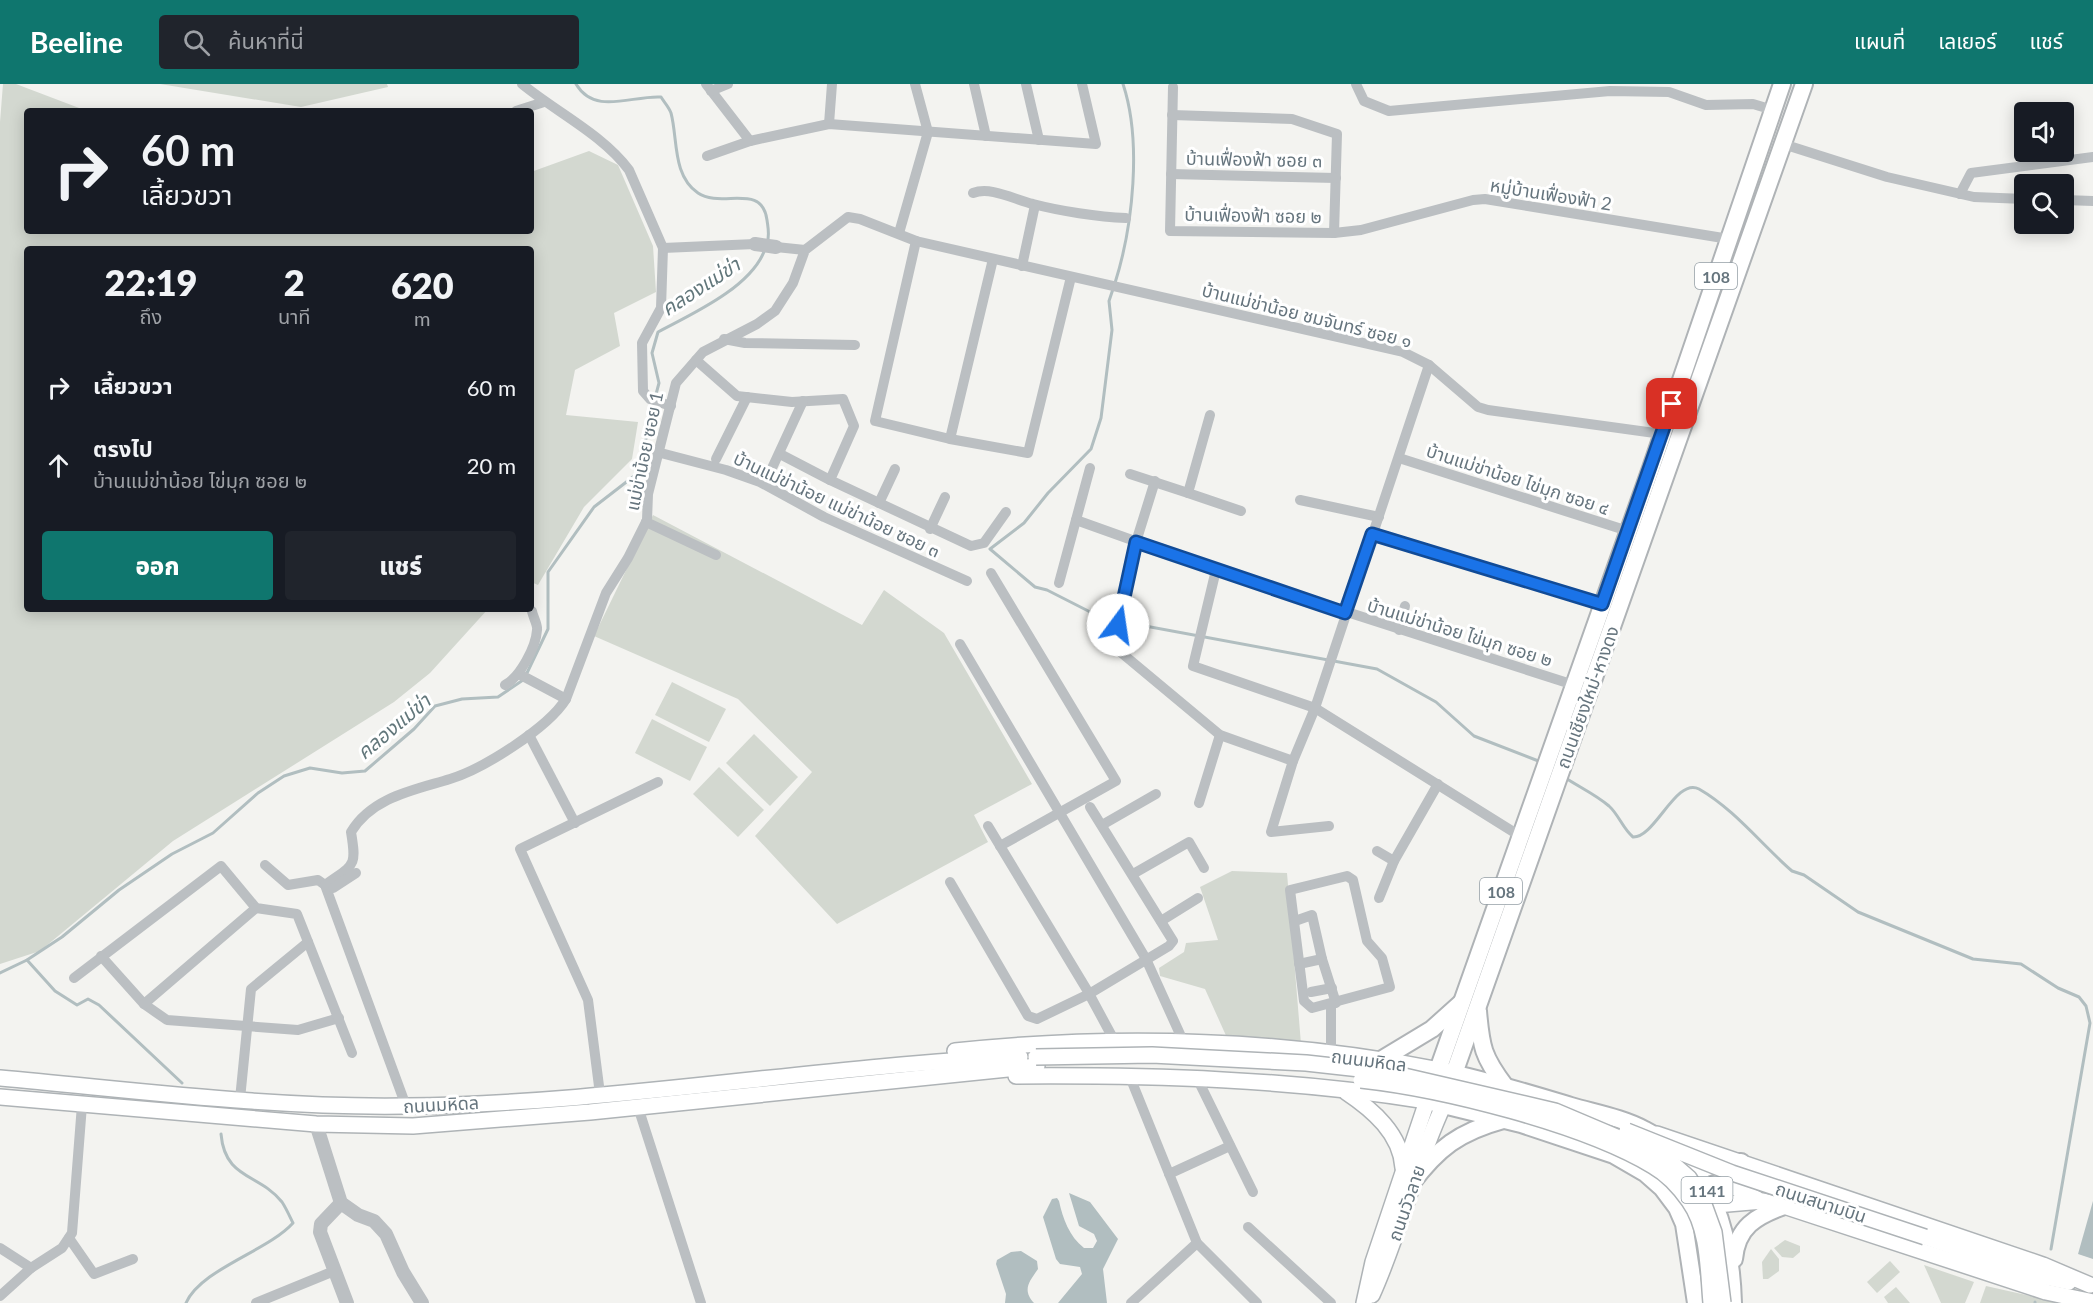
<!DOCTYPE html>
<html lang="th">
<meta charset="utf-8">
<style>
body{margin:0;font-family:Lato,"Noto Sans Thai",sans-serif;background:#20242c;color:#f1f3f6;height:100vh;display:flex;flex-direction:column;font-size:22px;white-space:nowrap}
*{box-sizing:border-box;margin:0}
p{font-size:20px;color:#9ea1a6}
.icon{flex:none;width:33px;height:33px;fill:none;stroke:currentColor;stroke-width:2;stroke-linecap:round;stroke-linejoin:round}
.map{position:relative;flex:1;overflow:hidden}
.side{position:absolute;left:24px;top:162px;width:510px;height:366px;display:flex;flex-direction:column;background:#171b24;border-radius:6px;box-shadow:0 3px 15px #0003}
.side>*{flex:none}
.guide{position:absolute;left:24px;top:24px;width:510px;height:126px;border-radius:6px;box-shadow:0 3px 15px #0003;background:#171b24;color:#f1f3f6;overflow:hidden}
.buttons{position:absolute;left:2014px;top:18px;display:grid;gap:12px}
.buttons a{display:grid;place-items:center;width:60px;height:60px;border-radius:6px;background:#171b24;box-shadow:0 3px 15px #0003;font-size:30px}
.pin{position:absolute;display:grid;place-items:center;width:51px;height:51px;color:#fff;margin:-26px;border-radius:12px;box-shadow:0 3px 9px #0006}
.me{position:absolute;width:66px;margin:-33px;rotate:14deg;stroke-linejoin:round;filter:drop-shadow(0 0 4px #0008)}
.turn{display:flex;align-items:center;gap:21px;height:126px;padding:0 18px;font-size:27px}
.turn .icon{width:78px;height:78px;stroke-width:2.5}
.turn b{display:block;font-size:42px;line-height:51px}
.eta{display:flex;justify-content:space-evenly;align-items:center;height:102px;text-align:center}
.eta b{font-size:36px;font-weight:800;line-height:42px}
.button{display:flex;gap:12px;margin-top:auto;padding:12px 18px}
.button a{flex:1;height:69px;border-radius:6px;background:#0f766e;color:#fff;font-size:24px;font-weight:800;line-height:69px;text-align:center}
.button a+a{background:#20242c;color:#f1f3f6}
ul{padding:0;list-style:none}
li{display:flex;align-items:center;gap:18px;height:78px;padding:0 18px}
li div{flex:1}
li b{display:block;font-size:22px}
li em{font-style:normal}
header{display:flex;align-items:center;gap:36px;box-sizing:border-box;height:84px;padding:0 30px;background:#0f766e;color:#fff}
header strong{font-size:28px}
nav{display:flex;gap:33px;margin-inline-start:auto;font-size:21px}
.search{width:420px;height:54px;background:#20242c;display:flex;align-items:center;gap:15px;box-sizing:border-box;padding:0 21px;border-radius:6px;color:#9ea1a6;font-size:22px}
.map>svg:first-child{display:block}
</style>
<header>
<strong>Beeline</strong>
<div class="search"><svg class="icon" aria-label="search" viewBox="0 0 24 24"><circle cx="10" cy="10" r="6"/><path d="M15 15l6 6"/></svg>ค้นหาที่นี่</div>
<nav><a>แผนที่</a><a>เลเยอร์</a><a>แชร์</a></nav>
</header>
<div class="map">
<svg width="2093" height="1219" viewBox="0 0 2093 1219">
<rect width="100%" height="100%" fill="#f3f3f0"/>
<g fill="#d3d8d0">
<polygon points="3,0 16,0 87,27 27,27 27,147 531,147 531,88 589,67 618,81 653,162 656,208 614,229 620,262 575,286 566,331 638,338 632,375 584,423 538,501 531,498 531,165 27,165 27,525 488,525 430,589 394,618 173,757 40,867 0,880 0,38"/>
<polygon points="160,0 387,0 388,3 301,23"/>
<polygon points="653,431 862,541 884,506 944,549 1032,700 974,731 988,758 837,840 755,752 812,688 738,615 594,552"/>
<polygon points="672,598 726,625 709,658 655,631"/>
<polygon points="652,635 707,663 690,697 635,669"/>
<polygon points="754,650 798,693 770,722 726,679"/>
<polygon points="719,683 764,726 738,753 693,710"/>
<polygon points="1232,787 1287,789 1301,960 1228,956 1205,905 1160,892 1159,884 1184,868 1186,859 1218,856 1200,803"/>
<polygon points="1785,1156 1800,1162 1800,1168 1793,1174 1782,1173 1774,1164"/>
<polygon points="1771,1165 1779,1175 1779,1187 1768,1195 1763,1195 1762,1178"/>
<polygon points="1890,1177 1900,1188 1877,1209 1867,1198"/>
<polygon points="1924,1181 1974,1198 1965,1219 1941,1219"/>
<polygon points="1986,1202 2062,1219 1980,1219"/>
<polygon points="1896,1203 1910,1219 1888,1219 1884,1213"/>
</g>
<g fill="#b1bec0">
<path d="M1069,1109L1090,1118L1118,1155L1103,1185L1107,1219H1058L1082,1190L1080,1183L1060,1180L1056,1175L1043,1133L1052,1115L1057,1114L1059,1117C1063,1135 1069,1152 1084,1164H1093L1097,1157L1094,1150L1079,1142Z"/>
<polygon points="2093,1117 2093,1175 2078,1170"/>
<path d="M1021,1167L1037,1177L1038,1185C1029,1198 1022,1206 1034,1219H1005L1006,1210L996,1180L997,1176L1011,1168Z"/>
</g>
<g fill="none" stroke-linecap="round" stroke-linejoin="round">
<g stroke="#b1bec0" stroke-width="3">
<path d="M576,0C595,32 632,11 661,13C664,18 669,23 671,29C678,55 672,91 698,109C721,125 762,98 767,136C768,144 770,151 767,159"/>
<path d="M1115,199C1133,142 1142,57 1123,0"/>
<polyline points="1113,205 1109,217 1112,246 1101,334 1091,365 1048,409 1024,439 990,465 1035,503 1047,506 1102,534 1377,585 1436,618 1474,652 1541,678"/>
<path d="M655,314L659,299L652,269L658,248C692,230 752,203 765,165"/>
<polyline points="526,591 548,545 548,488 594,423 638,389 654,320"/>
<path d="M1564,693C1579,703 1595,710 1609,722C1619,731 1623,745 1633,753C1655,754 1676,693 1699,705C1734,725 1762,761 1792,787L1804,791L1858,828L1973,875L2021,880L2058,904L2079,913L2086,922L2090,939L2051,1165"/>
<polyline points="27,876 55,907 77,921 88,915 99,921 182,999"/>
<polyline points="0,889 27,876 62,853 119,806 172,770 213,749 258,709 284,692 310,684 342,689 365,687 414,645 435,622 462,615 498,613 523,596"/>
<path d="M186,1219C201,1185 268,1167 293,1139C290,1133 286,1124 282,1118C259,1089 225,1096 221,1050"/>
<polyline points="2035,1219 2035,1218"/>
</g>
<defs>
<g id="secondary">
<path d="M955,967C1116,950 1281,955 1440,986"/>
<path d="M1016,992C1153,991 1292,995 1427,1017L1373,1178L1364,1219"/>
<path d="M0,994C134,1006 270,1024 405,1022C611,1020 815,982 1020,973"/>
<path d="M1346,1008C1373,1026 1401,1050 1403,1084"/>
<polyline points="0,1013 316,1040 413,1042 590,1028 1037,982"/>
<polyline points="1657,1050 2043,1181 2090,1201"/>
<polyline points="1732,1078 1726,1086 1728,1100 1757,1115"/>
<polyline points="1704,1122 1763,1117 1784,1122 2046,1208 2093,1218"/>
<polyline points="1925,1153 2040,1192 2069,1198"/>
<path d="M1372,1211C1400,1149 1415,1082 1444,1020"/>
</g>
<g id="primary">
<path d="M1478,927C1481,963 1483,973 1505,1002"/>
<polyline points="1379,977 1432,945 1461,919"/>
<path d="M1443,987C1486,996 1528,1009 1571,1022C1595,1029 1623,1034 1645,1046C1713,1080 1731,1149 1733,1219"/>
<polyline points="1445,1015 1804,0"/>
<polyline points="1706,1084 1718,1080 1741,1078"/>
<path d="M1411,1100C1438,1064 1459,1048 1503,1036"/>
<path d="M1734,1175C1737,1143 1756,1132 1784,1122"/>
<polyline points="1696,1219 1684,1140 1677,1124 1662,1104 1645,1089 1614,1071 1521,1040 1427,1017 1651,384 1782,0"/>
</g>
</defs>
<use href="#secondary" stroke="#aeb3b6" stroke-width="18"/>
<use href="#primary" stroke="#afb3b6" stroke-width="20"/>
<g stroke="#bbbfc2" stroke-width="10">
<path d="M522,0C556,28 602,50 629,86L663,164L661,224L642,259L643,307L650,315L671,322"/>
<polyline points="706,0 750,57"/>
<polyline points="974,0 986,52"/>
<polyline points="1026,0 1039,56"/>
<polyline points="1356,0 1364,17 1389,27 1610,7 1669,8 1706,21 1753,20 1773,26"/>
<polyline points="1173,3 1170,147 1334,149 1361,146 1473,116 1485,115 1729,155"/>
<polyline points="711,7 728,0"/>
<polyline points="516,27 544,18"/>
<polyline points="1172,31 1292,35 1337,50 1334,149"/>
<polyline points="829,40 832,0"/>
<polyline points="1783,60 1887,93 1974,113 2025,115"/>
<polyline points="707,72 750,57 829,40 1096,60 1082,0"/>
<polyline points="1171,90 1336,94"/>
<path d="M973,109C991,102 1015,116 1033,120C1060,127 1098,133 1126,134"/>
<polyline points="1960,110 1971,89 2093,73"/>
<polyline points="2064,116 2093,117"/>
<polyline points="899,149 928,48 915,0"/>
<polyline points="916,157 875,337 950,355 1028,369 1071,193"/>
<polyline points="776,163 805,166"/>
<polyline points="663,164 755,160"/>
<polyline points="1022,182 1035,121"/>
<polyline points="724,255 745,259 855,261"/>
<polyline points="696,276 737,312 792,318 843,315 854,342 830,396 971,462 984,459 1006,428"/>
<polyline points="1210,331 1188,409 1241,427"/>
<polyline points="950,355 993,175"/>
<polyline points="657,368 726,386 760,398 824,433 967,497"/>
<polyline points="780,370 830,396"/>
<polyline points="1399,374 1628,447"/>
<polyline points="716,375 747,313"/>
<polyline points="1130,390 1188,409"/>
<polyline points="767,395 803,317"/>
<polyline points="1155,397 1136,458 1112,561 1220,651 1293,677"/>
<polyline points="1300,416 1379,433"/>
<polyline points="879,419 895,385"/>
<polyline points="1076,436 1216,486 1574,601"/>
<polyline points="646,438 716,471"/>
<polyline points="930,445 945,413"/>
<polyline points="1372,450 1602,520"/>
<polyline points="1216,486 1193,582 1315,624 1520,752"/>
<polyline points="991,489 1116,697 1000,762"/>
<polyline points="1059,499 1090,384"/>
<polyline points="1399,546 1405,522"/>
<polyline points="960,560 1146,875 1184,959"/>
<polyline points="519,590 566,615"/>
<path d="M505,601C520,593 536,563 537,546C538,541 533,533 532,527"/>
<polyline points="529,651 575,739"/>
<polyline points="1199,719 1220,651"/>
<polyline points="1102,741 1156,710"/>
<polyline points="988,742 1087,906 1114,956"/>
<polyline points="1329,742 1271,748 1293,677 1315,624 1429,281"/>
<polyline points="1377,767 1394,777"/>
<polyline points="265,781 288,801 318,796 325,801 406,1022"/>
<polyline points="1133,790 1189,758 1204,784"/>
<polygon points="1347,792 1353,796 1367,857 1382,874 1390,903 1312,924 1304,917 1290,806"/>
<polyline points="950,798 1028,932 1037,935 1089,910 1169,862 1173,857 1090,723"/>
<path d="M325,801C354,780 357,784 351,748C372,713 414,706 450,695C483,685 548,644 566,615L606,509L628,474L647,436L648,410L676,299L703,268L757,240L775,227L793,199L805,166L848,133L860,135L916,157L1403,268L1429,281L1478,323L1488,326L1662,350"/>
<polyline points="333,804 356,789"/>
<polyline points="1379,814 1394,777 1438,700"/>
<polyline points="1161,837 1198,814"/>
<polyline points="1295,837 1312,831 1322,875 1336,919"/>
<polyline points="101,872 144,920 167,936 298,946 339,934"/>
<polyline points="1299,880 1322,875"/>
<polyline points="74,894 221,782 256,824 297,830 352,969"/>
<polyline points="1311,908 1332,904"/>
<polyline points="144,920 256,824"/>
<polyline points="1331,971 1331,920"/>
<polyline points="1130,993 1197,1159 1257,1219"/>
<polyline points="1198,996 1253,1108"/>
<polyline points="600,1010 588,916 520,765 658,698"/>
<polyline points="240,1015 251,905 308,858"/>
<polyline points="638,1023 701,1219"/>
<polyline points="1169,1090 1230,1062"/>
<polyline points="1248,1143 1331,1219"/>
<polyline points="69,1154 94,1190 133,1175"/>
<polyline points="0,1164 31,1184"/>
<polyline points="0,1212 31,1184 62,1164 72,1149 82,1021"/>
<polyline points="256,1219 334,1187"/>
<polyline points="1131,1219 1197,1159"/>
</g>
<g stroke="#bbbfc2" stroke-width="14">
<polyline points="755,160 776,163"/>
<polyline points="316,1040 341,1119 358,1131 374,1137 386,1150 403,1188 422,1219"/>
<polyline points="341,1119 321,1140 320,1148 347,1219"/>
</g>
<use href="#secondary" stroke="#fff" stroke-width="15"/>
<use href="#primary" stroke="#fff" stroke-width="16"/>
<defs>
<g id="secondary-bridge">
<polyline points="1036,973 1152,971 1306,979 1387,988 1555,1027 1666,1074 1689,1094 1702,1115 1714,1148 1723,1219"/>
<path d="M1361,996C1443,1005 1583,1040 1653,1082C1667,1090 1680,1104 1689,1117C1709,1145 1708,1186 1711,1219"/>
<polyline points="1627,1047 1732,1089 1925,1153"/>
</g>
</defs>
<use href="#secondary-bridge" stroke="#aeb3b6" stroke-width="18" stroke-linecap="butt"/>
<use href="#secondary-bridge" stroke="#fff" stroke-width="15"/>
</g>
<g fill="none" stroke-linecap="round" stroke-linejoin="round">
<defs>
<polyline id="route" points="1118,541 1136,458 1345,529 1372,450 1602,520 1672,320"/>
</defs>
<use href="#route" stroke="#114b97" stroke-width="15"/>
<use href="#route" stroke="#1a73e8" stroke-width="10"/>
</g>
<g text-anchor="middle" dominant-baseline="central" stroke-width="6" stroke-linejoin="round" paint-order="stroke">
<g fill="#fff" stroke="#949ea5" stroke-width="1.5">
<rect x="1695" y="179" width="42" height="26" rx="4.5"/>
<rect x="1480" y="794" width="42" height="26" rx="4.5"/>
<rect x="1681.5" y="1093" width="51" height="26" rx="4.5"/>
</g>
<g font-size="16" font-weight="bold" fill="#66757e">
<text x="1716" y="192">108</text>
<text x="1501" y="807">108</text>
<text x="1707" y="1106">1141</text>
</g>
<g font-size="18" fill="#66757e" stroke="#fff">
<text transform="translate(1254 75) rotate(1)">บ้านเฟื่องฟ้า ซอย ๓</text>
<text transform="translate(1551 110) rotate(9)">หมู่บ้านเฟื่องฟ้า 2</text>
<text transform="translate(1253 131) rotate(1)">บ้านเฟื่องฟ้า ซอย ๒</text>
<text transform="translate(1307 231) rotate(14)">บ้านแม่ข่าน้อย ชมจันทร์ ซอย ๑</text>
<text transform="translate(644 367) rotate(-78)">แม่ข่าน้อย ซอย 1</text>
<text transform="translate(1518 395) rotate(18)">บ้านแม่ข่าน้อย ไข่มุก ซอย ๔</text>
<text transform="translate(837 420) rotate(25)">บ้านแม่ข่าน้อย แม่ข่าน้อย ซอย ๓</text>
<text transform="translate(1460 548) rotate(17)">บ้านแม่ข่าน้อย ไข่มุก ซอย ๒</text>
<text transform="translate(1587 613) rotate(-70)">ถนนเชียงใหม่-หางดง</text>
<text transform="translate(1369 976) rotate(7)">ถนนมหิดล</text>
<text transform="translate(441 1020) rotate(-3)">ถนนมหิดล</text>
<text transform="translate(1821 1118) rotate(18)">ถนนสนามบิน</text>
<text transform="translate(1406 1119) rotate(-71)">ถนนวัวลาย</text>
</g>
<g font-size="20" font-style="italic" fill="#62777b" stroke="#fff">
<text transform="translate(700 202) rotate(-33)">คลองแม่ข่า</text>
<text transform="translate(393 642) rotate(-40)">คลองแม่ข่า</text>
</g>
</g>
</svg>
<div class="buttons">
<a><svg class="icon" aria-label="sound" viewBox="0 0 24 24"><path d="M4 9h4l5-4v14l-5-4H4zM17 9q2 3 0 6"/></svg></a>
<a><svg class="icon" aria-label="search" viewBox="0 0 24 24"><circle cx="10" cy="10" r="6"/><path d="M15 15l6 6"/></svg></a>
</div>
<div class="pin" style="left:1672px;top:320px;background:#d93025"><svg class="icon" aria-label="arrive" viewBox="0 0 24 24"><path d="M6 21V4h12l-3 4 3 4H6"/></svg></div>
<svg class="me" style="left:1118px;top:541px" viewBox="-20 -20 40 40"><circle r="19" fill="#fff"/><path d="M0-13L10 11 0 6-10 11z" fill="#1a73e8"/></svg>
<div class="guide">
<div class="turn"><svg class="icon" aria-label="right" viewBox="0 0 24 24"><path d="M7 20v-9h11M14 6l5 5-5 5"/></svg><div><b>60 m</b>เลี้ยวขวา</div></div>
</div>
<section class="side">
<div class="eta">
<div><b>22:19</b><p>ถึง</p></div>
<div><b>2</b><p>นาที</p></div>
<div><b>620</b><p>m</p></div>
</div>
<ul>
<li><svg class="icon" aria-label="right" viewBox="0 0 24 24"><path d="M7 20v-9h11M14 6l5 5-5 5"/></svg><div><b>เลี้ยวขวา</b></div><em>60 m</em></li>
<li><svg class="icon" aria-label="ahead" viewBox="0 0 24 24"><path d="M12 20V5M6 11l6-6 6 6"/></svg><div><b>ตรงไป</b><p>บ้านแม่ข่าน้อย ไข่มุก ซอย ๒</p></div><em>20 m</em></li>
</ul>
<div class="button"><a>ออก</a><a>แชร์</a></div>
</section>
</div>
